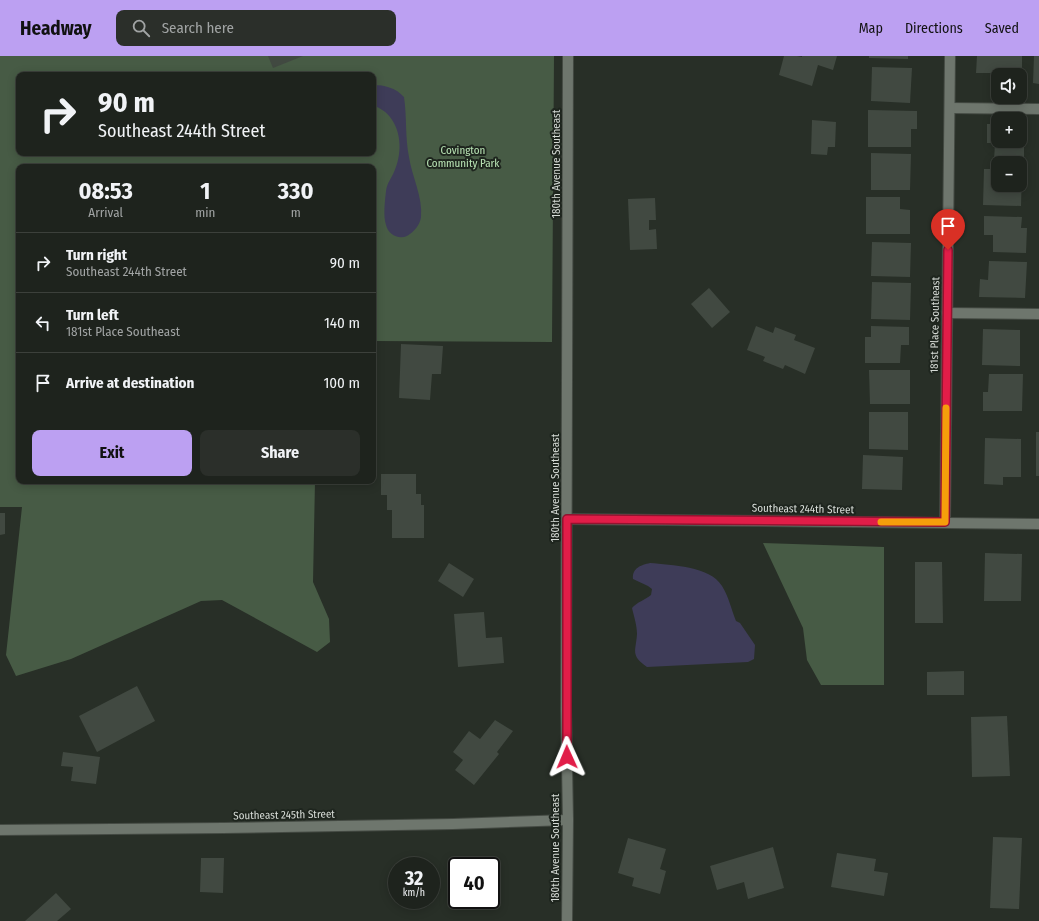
<!DOCTYPE html>
<meta charset="utf-8">
<style>
body{margin:0;font-family:"Fira Sans Condensed",sans-serif;background:#2b2f2a;color:#f1f3f6;height:100vh;display:flex;flex-direction:column;font-size:15px;white-space:nowrap}
*{box-sizing:border-box;margin:0}
p{font-size:13px;color:#a1a4a4}
.icon{flex:none;width:22px;height:22px;fill:none;stroke:currentColor;stroke-width:2;stroke-linecap:round;stroke-linejoin:round}
.map{position:relative;flex:1;overflow:hidden}
.details{position:absolute;left:16px;top:108px;width:360px;height:320px;display:flex;flex-direction:column;background:#1e231d;border-radius:8px;box-shadow:0 2px 10px #0003,0 0 0 1px #3c403b}
.details>*{flex:none}
.top-card{position:absolute;left:16px;top:16px;width:360px;height:84px;border-radius:8px;box-shadow:0 2px 10px #0003,0 0 0 1px #3c403b;background:#1e231d;color:#f1f3f6;overflow:hidden}
.controls{position:absolute;left:991px;top:12px;display:grid;gap:8px}
.controls a{display:grid;place-items:center;width:36px;height:36px;border-radius:8px;background:#1e231d;box-shadow:0 2px 10px #0003,0 0 0 1px #3c403b;font-size:20px}
.speed{position:absolute;left:388px;top:801px;display:flex;gap:8px;font-size:20px;font-weight:700;text-align:center}
.speed>*{display:grid;place-content:center;width:52px;height:52px;border-radius:50%;background:#1e231d;box-shadow:0 2px 10px #0003,0 0 0 1px #3c403b;line-height:1}
.speed small{font-size:10px;font-weight:400}
.speed .limit{border:2px solid #111;border-radius:6px;background:#fff;color:#111}
.pin{position:absolute;display:grid;place-items:center;width:34px;height:34px;color:#fff;margin:-41px -17px;border-radius:50% 50% 50% 0;rotate:-45deg;box-shadow:0 0 4px #0007}
.pin .icon{rotate:45deg}
.me{position:absolute;width:44px;margin:-22px;rotate:359deg;stroke-linejoin:round;filter:drop-shadow(0 0 3px #0008)}
.turn{display:flex;align-items:center;gap:14px;height:84px;padding:0 16px;font-size:18px}
.turn .icon{width:52px;height:52px;stroke-width:2.5}
.turn b{display:block;font-size:28px;line-height:34px}
.eta{display:flex;justify-content:space-evenly;align-items:center;height:68px;text-align:center}
.eta b{font-size:24px;font-weight:700;line-height:28px}
.primary-button{display:flex;gap:8px;margin-top:auto;padding:8px 16px}
.primary-button a{flex:1;height:46px;border-radius:8px;background:#bca0f2;color:#111;font-size:16px;font-weight:700;line-height:46px;text-align:center}
.primary-button a+a{background:#2b2f2a;color:#f1f3f6}
ul{padding:0;list-style:none}
li{display:flex;align-items:center;gap:12px;height:60px;padding:0 16px;border-top:1px solid #3c403b}
li div{flex:1}
li b{display:block;font-size:15px}
li em{font-style:normal}
header{display:flex;align-items:center;gap:24px;box-sizing:border-box;height:56px;padding:0 20px;background:#bca0f2;color:#111}
header strong{font-size:19px}
nav{display:flex;gap:22px;margin-inline-start:auto;font-size:14px}
.search{width:280px;height:36px;background:#2b2f2a;display:flex;align-items:center;gap:10px;box-sizing:border-box;padding:0 14px;border-radius:8px;color:#a1a4a4;font-size:15px}
.map>svg:first-child{display:block}
</style>
<header>
<strong>Headway</strong>
<div class="search"><svg class="icon" aria-label="search" viewBox="0 0 24 24"><circle cx="10" cy="10" r="6"/><path d="M15 15l6 6"/></svg>Search here</div>
<nav><a>Map</a><a>Directions</a><a>Saved</a></nav>
</header>
<div class="map">
<svg width="1039" height="865" viewBox="0 0 1039 865">
<rect width="100%" height="100%" fill="#282f27"/>
<g fill="#475b45" fill-rule="evenodd">
<path d="M0,0H554L552,286L373,285V111H19V425H315L313,526L329,563L330,586L317,596L222,544L201,545L71,603L16,620L6,599L22,451H0ZM19,19H373V97H19Z"/>
<polygon points="763,487 884,491 884,629 821,629 807,604 803,572"/>
</g>
<g fill="#3e3c58">
<path d="M373,29C385,29 396,32 404,41C407,61 405,81 409,101C412,121 423,141 421,161C420,169 414,176 407,180C398,184 388,178 386,169C383,160 385,144 386,135C387,127 391,123 394,116C402,99 402,76 390,61C386,55 378,52 373,48Z"/>
<path d="M650,507C671,509 710,510 722,530C729,541 731,553 736,565L740,567L755,589L754,603L748,606L647,611C630,599 636,595 637,578C637,569 634,561 632,552C637,546 645,544 651,539L652,533L648,530L633,523C632,512 641,509 650,507Z"/>
</g>
<g fill="#414941">
<polygon points="268,0 303,0 273,12"/>
<polygon points="784,0 797,0 802,1 802,0 837,0 833,14 818,9 812,30 779,19"/>
<polygon points="869,0 908,0 908,3 869,2"/>
<polygon points="977,0 1022,0 1022,17 976,17"/>
<polygon points="1034,0 1039,0 1039,28 1033,27"/>
<polygon points="872,11 912,12 910,47 871,45"/>
<polygon points="868,54 917,55 917,73 911,73 911,91 868,91"/>
<polygon points="812,64 836,66 835,91 828,91 827,99 811,98"/>
<polygon points="987,68 998,68 998,85 1020,85 1020,68 1024,68 1024,106 994,105 995,87 987,87"/>
<polygon points="871,97 911,98 910,134 871,134"/>
<polygon points="984,113 998,113 998,129 1020,129 1020,114 1022,114 1021,150 983,149"/>
<polygon points="866,141 900,141 900,153 910,154 910,178 866,178"/>
<polygon points="655,142 656,164 649,164 649,174 656,173 657,193 630,194 628,143"/>
<polygon points="984,160 1022,161 1021,172 1027,172 1026,197 993,196 993,179 984,179"/>
<polygon points="872,186 911,187 910,221 871,220"/>
<polygon points="989,205 1027,206 1025,242 979,241 980,223 988,224"/>
<polygon points="872,226 911,227 910,264 871,263"/>
<polygon points="709,232 730,256 712,272 691,248"/>
<polygon points="756,270 773,277 775,271 796,279 794,284 815,292 805,318 785,309 783,313 763,305 765,301 747,294"/>
<polygon points="871,270 909,271 909,289 901,289 900,307 865,307 865,281 871,281"/>
<polygon points="983,273 1020,274 1020,310 982,309"/>
<polygon points="401,288 443,290 441,318 432,318 430,344 399,342"/>
<polygon points="869,314 910,314 910,348 870,348"/>
<polygon points="989,318 1023,318 1022,355 983,355 983,336 988,336"/>
<polygon points="869,356 908,356 908,394 869,393"/>
<rect x="1036" y="376" width="3" height="44"/>
<polygon points="985,382 1021,383 1021,421 1003,421 1003,429 984,428"/>
<polygon points="863,399 903,401 902,434 862,433"/>
<polygon points="381,418 416,418 416,438 421,438 421,449 424,449 424,482 392,482 392,454 387,454 387,439 381,439"/>
<polygon points="0,457 5,457 5,478 0,479"/>
<polygon points="985,497 1022,498 1021,545 984,545"/>
<polygon points="915,506 942,506 943,567 915,567"/>
<polygon points="449,507 474,523 463,541 438,525"/>
<polygon points="484,556 486,582 502,581 504,607 458,611 454,558"/>
<polygon points="964,615 964,639 927,639 927,616"/>
<polygon points="137,630 155,665 97,696 79,660"/>
<polygon points="1007,660 1010,720 972,721 971,661"/>
<polygon points="495,664 513,675 497,696 499,698 474,729 455,714 463,704 453,696 469,675 480,683"/>
<polygon points="63,696 100,701 96,728 71,725 73,711 61,710"/>
<polygon points="993,781 1022,782 1019,853 990,852"/>
<polygon points="628,782 666,793 660,813 666,815 660,838 632,830 634,822 618,817"/>
<polygon points="773,791 784,832 748,843 744,826 717,834 710,810"/>
<polygon points="837,797 876,803 874,815 888,817 884,840 831,831"/>
<polygon points="201,802 224,802 223,837 200,836"/>
<polygon points="56,837 71,853 57,865 25,865"/>
</g>
<g fill="none" stroke-linecap="round" stroke-linejoin="round">
<defs>
<g id="minor">
<polyline points="950,52 1039,53"/>
<polyline points="947,257 1039,258"/>
<polyline points="567,463 1039,468"/>
<polyline points="945,466 950,0"/>
<polyline points="0,774 223,772 453,768 568,764"/>
<polyline points="567,865 568,764 566,654 568,0"/>
</g>
</defs>
<use href="#minor" stroke="#444a43" stroke-width="12"/>
<use href="#minor" stroke="#6e766d" stroke-width="10"/>
</g>
<g fill="none" stroke-linecap="round" stroke-linejoin="round">
<defs>
<polyline id="route" points="567,701 567,463 945,466 948,194"/>
</defs>
<use href="#route" stroke="#92132f" stroke-width="10"/>
<use href="#route" stroke="#e11d48" stroke-width="7"/>
<polyline stroke="#f59e0b" stroke-width="7" points="881,466 945,466 946,352"/>
</g>
<g text-anchor="middle" dominant-baseline="central" stroke-width="4" stroke-linejoin="round" paint-order="stroke">
<g font-size="11" fill="#b8e3b4" stroke="#1e251e">
<text x="463" y="94">Covington<tspan x="463" dy="13">Community Park</tspan></text>
</g>
<g font-size="11" fill="#d6dbd6" stroke="#1e251e">
<text transform="translate(556 108) rotate(-90)">180th Avenue Southeast</text>
<text transform="translate(935 269) rotate(-89)">181st Place Southeast</text>
<text transform="translate(555 432) rotate(-90)">180th Avenue Southeast</text>
<text transform="translate(803 453) rotate(1)">Southeast 244th Street</text>
<text transform="translate(284 759) rotate(-1)">Southeast 245th Street</text>
<text transform="translate(555 792) rotate(-90)">180th Avenue Southeast</text>
</g>
</g>
</svg>
<div class="controls">
<a><svg class="icon" aria-label="sound" viewBox="0 0 24 24"><path d="M4 9h4l5-4v14l-5-4H4zM17 9q2 3 0 6"/></svg></a>
<a>+</a>
<a>−</a>
</div>
<div class="speed"><div>32<small>km/h</small></div><div class="limit">40</div></div>
<div class="pin" style="left:948px;top:194px;background:#d93025"><svg class="icon" aria-label="arrive" viewBox="0 0 24 24"><path d="M6 21V4h12l-3 4 3 4H6"/></svg></div>
<svg class="me" style="left:567px;top:701px" viewBox="-20 -20 40 40"><path d="M0-17L14 15 0 8-14 15z" fill="#e11d48" stroke="#fff" stroke-width="4"/></svg>
<div class="top-card">
<div class="turn"><svg class="icon" aria-label="right" viewBox="0 0 24 24"><path d="M7 20v-9h11M14 6l5 5-5 5"/></svg><div><b>90 m</b>Southeast 244th Street</div></div>
</div>
<section class="details">
<div class="eta">
<div><b>08:53</b><p>Arrival</p></div>
<div><b>1</b><p>min</p></div>
<div><b>330</b><p>m</p></div>
</div>
<ul>
<li><svg class="icon" aria-label="right" viewBox="0 0 24 24"><path d="M7 20v-9h11M14 6l5 5-5 5"/></svg><div><b>Turn right</b><p>Southeast 244th Street</p></div><em>90 m</em></li>
<li><svg class="icon" aria-label="left" viewBox="0 0 24 24"><path d="M17 20v-9H6M10 6l-5 5 5 5"/></svg><div><b>Turn left</b><p>181st Place Southeast</p></div><em>140 m</em></li>
<li><svg class="icon" aria-label="arrive" viewBox="0 0 24 24"><path d="M6 21V4h12l-3 4 3 4H6"/></svg><div><b>Arrive at destination</b></div><em>100 m</em></li>
</ul>
<div class="primary-button"><a>Exit</a><a>Share</a></div>
</section>
</div>
